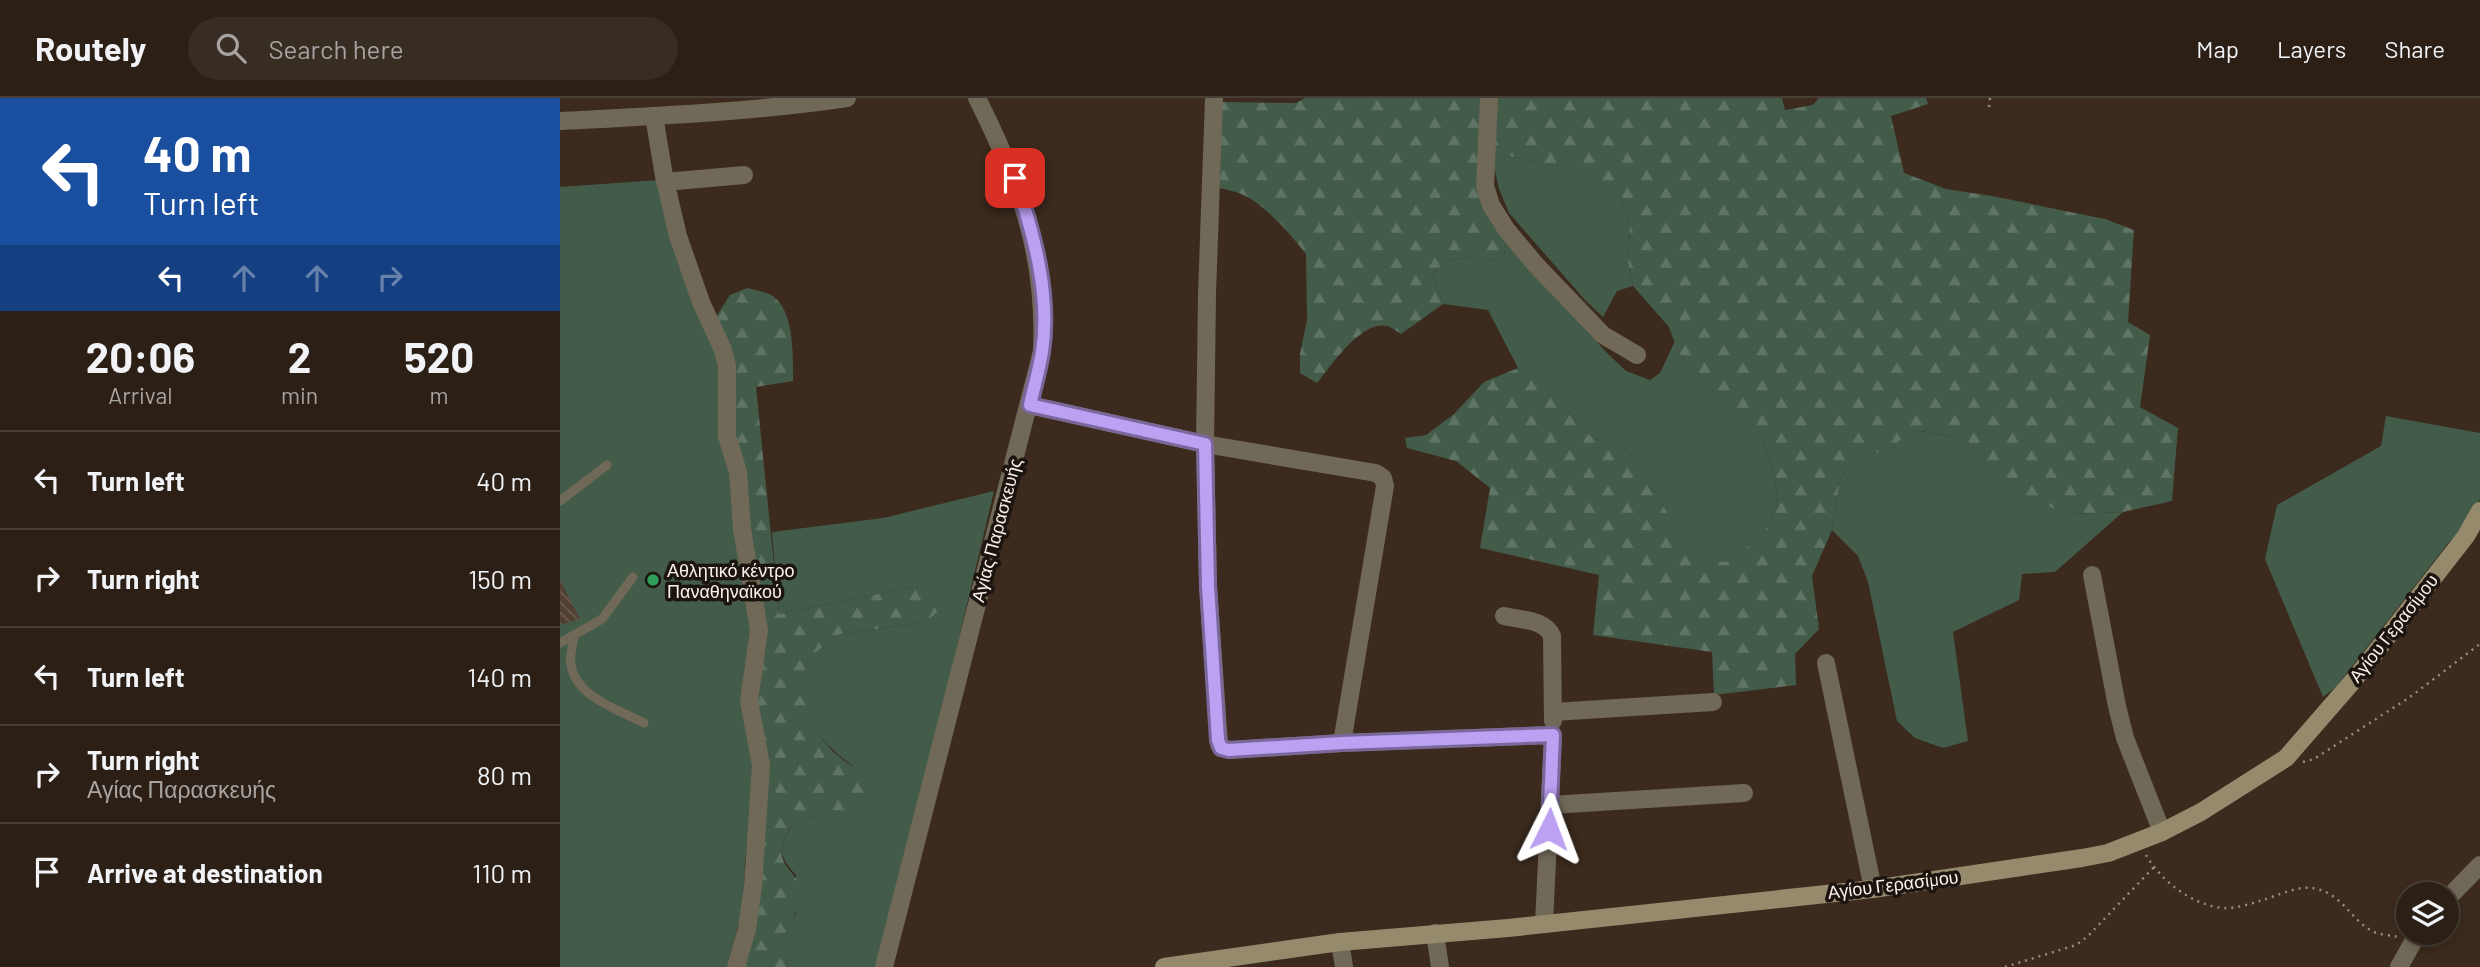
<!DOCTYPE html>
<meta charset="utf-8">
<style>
body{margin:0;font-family:Barlow,sans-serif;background:#382d23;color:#f1f3f6;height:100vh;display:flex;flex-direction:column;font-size:26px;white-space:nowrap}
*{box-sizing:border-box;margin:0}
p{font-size:23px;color:#a6a3a1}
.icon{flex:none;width:38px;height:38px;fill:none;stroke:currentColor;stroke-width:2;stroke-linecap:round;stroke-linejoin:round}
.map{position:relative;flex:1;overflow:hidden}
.side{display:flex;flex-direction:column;background:#2c2016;width:560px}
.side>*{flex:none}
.top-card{background:#1a4fa0;color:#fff;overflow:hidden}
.controls{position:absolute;left:1836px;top:784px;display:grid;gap:14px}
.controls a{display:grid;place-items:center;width:63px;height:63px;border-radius:50%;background:#2c2016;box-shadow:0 4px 10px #0003,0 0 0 2px #483e35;font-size:35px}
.pin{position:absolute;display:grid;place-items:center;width:60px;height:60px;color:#fff;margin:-30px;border-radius:14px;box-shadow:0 4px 10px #0006}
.me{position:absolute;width:77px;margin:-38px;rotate:3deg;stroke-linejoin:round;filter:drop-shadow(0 0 5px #0008)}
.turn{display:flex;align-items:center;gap:24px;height:147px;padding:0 28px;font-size:32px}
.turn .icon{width:91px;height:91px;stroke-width:2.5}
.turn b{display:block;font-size:49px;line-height:60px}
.lanes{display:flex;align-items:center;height:66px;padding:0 28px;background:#0003;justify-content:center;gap:35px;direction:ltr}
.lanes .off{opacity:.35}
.eta{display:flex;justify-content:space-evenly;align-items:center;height:119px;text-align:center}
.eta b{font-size:42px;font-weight:700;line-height:49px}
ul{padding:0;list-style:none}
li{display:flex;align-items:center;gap:21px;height:98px;padding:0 28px;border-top:2px solid #483e35}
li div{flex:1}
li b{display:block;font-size:26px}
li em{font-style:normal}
header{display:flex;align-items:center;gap:42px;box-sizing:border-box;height:98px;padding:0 35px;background:#2c2016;border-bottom:2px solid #483e35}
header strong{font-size:33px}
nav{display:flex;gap:38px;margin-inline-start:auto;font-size:24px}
.search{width:490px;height:63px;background:#382d23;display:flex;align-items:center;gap:18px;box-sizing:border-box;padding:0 24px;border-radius:38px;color:#a6a3a1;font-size:26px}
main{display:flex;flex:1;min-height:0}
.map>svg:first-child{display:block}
</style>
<header>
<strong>Routely</strong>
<div class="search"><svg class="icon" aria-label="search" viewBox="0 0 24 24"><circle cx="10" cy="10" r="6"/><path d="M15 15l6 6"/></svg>Search here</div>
<nav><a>Map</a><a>Layers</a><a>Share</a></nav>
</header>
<main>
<section class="side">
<div class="top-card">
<div class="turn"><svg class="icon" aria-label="left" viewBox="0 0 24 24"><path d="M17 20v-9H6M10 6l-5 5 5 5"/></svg><div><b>40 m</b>Turn left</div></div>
<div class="lanes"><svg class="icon" aria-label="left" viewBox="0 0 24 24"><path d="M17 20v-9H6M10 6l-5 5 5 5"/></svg><svg class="icon off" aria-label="ahead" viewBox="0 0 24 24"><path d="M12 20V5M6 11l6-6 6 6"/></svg><svg class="icon off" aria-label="ahead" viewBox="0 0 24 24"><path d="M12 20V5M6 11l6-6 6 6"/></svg><svg class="icon off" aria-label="right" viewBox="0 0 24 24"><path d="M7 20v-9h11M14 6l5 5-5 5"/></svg></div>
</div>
<div class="eta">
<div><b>20:06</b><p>Arrival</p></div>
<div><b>2</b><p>min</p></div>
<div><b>520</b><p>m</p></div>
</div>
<ul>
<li><svg class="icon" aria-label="left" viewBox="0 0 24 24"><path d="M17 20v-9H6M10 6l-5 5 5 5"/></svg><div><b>Turn left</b></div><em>40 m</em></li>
<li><svg class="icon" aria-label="right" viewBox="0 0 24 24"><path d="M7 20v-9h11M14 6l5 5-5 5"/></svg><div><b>Turn right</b></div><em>150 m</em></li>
<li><svg class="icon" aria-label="left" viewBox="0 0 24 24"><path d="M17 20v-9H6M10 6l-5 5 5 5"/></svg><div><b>Turn left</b></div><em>140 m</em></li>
<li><svg class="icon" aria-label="right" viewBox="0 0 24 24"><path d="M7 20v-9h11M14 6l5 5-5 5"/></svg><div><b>Turn right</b><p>Αγίας Παρασκευής</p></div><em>80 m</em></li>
<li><svg class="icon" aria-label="arrive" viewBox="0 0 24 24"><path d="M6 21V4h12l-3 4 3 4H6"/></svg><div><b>Arrive at destination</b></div><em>110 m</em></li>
</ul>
</section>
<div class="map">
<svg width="1920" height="869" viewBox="0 0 1920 869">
<defs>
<pattern id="forest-firs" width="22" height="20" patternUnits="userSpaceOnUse" patternTransform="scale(1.75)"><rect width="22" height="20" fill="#435c4a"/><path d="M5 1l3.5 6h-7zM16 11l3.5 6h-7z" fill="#5f7464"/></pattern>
<pattern id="building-back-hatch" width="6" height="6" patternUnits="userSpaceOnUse" patternTransform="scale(1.75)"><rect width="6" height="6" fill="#513f31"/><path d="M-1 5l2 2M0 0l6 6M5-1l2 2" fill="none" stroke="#6b5b4f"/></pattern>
</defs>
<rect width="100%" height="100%" fill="#3b2a1d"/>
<g fill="#435c4a">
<polygon points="934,55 1032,76 1062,103 1070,125 1068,165 1073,188 1057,193 1043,219 1025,202 949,115 939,91 935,73"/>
<polygon points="99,82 160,259 173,381 193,516 195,668 185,765 184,806 167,869 0,869 0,89"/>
<polygon points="946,144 1048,256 1066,273 1090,282 1100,275 1115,243 1119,256 1165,304 1198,330 1213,371 1218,405 1205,433 1184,451 1165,464 1139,464 1068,352 1035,341 1019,328 991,286 958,270 928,212 883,206 873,176 887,162 914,159 932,163 944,157"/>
<polygon points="1826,318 1920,335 1920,401 1907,426 1889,444 1776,589 1763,599 1705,461 1717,407 1821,348"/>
<polygon points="1352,332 1406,340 1445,392 1508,416 1563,414 1495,474 1462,476 1459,502 1393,534 1408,643 1383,650 1355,640 1337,623 1308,484 1298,458 1272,432 1281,378 1307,358 1331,350"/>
<path d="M434,393L358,713L318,869H226L227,860L221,845L226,828L236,816V777C215,755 220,747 235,723L261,717H290L292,667C251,638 239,612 247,561L280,536L366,524L364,487L219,516L212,434L323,420Z"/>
</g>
<g fill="url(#forest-firs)">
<path d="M745,0H924L921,79L946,144L944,157L932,163L914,159L887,162L873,176L883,206L841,236C837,233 831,229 827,228C801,222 771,268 757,285L740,275V256L747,222L746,156C731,137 704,105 681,96C675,93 666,92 660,90L661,4L736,5Z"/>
<polygon points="938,0 1222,0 1225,12 1253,7 1259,0 1366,0 1368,6 1331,18 1344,75 1386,91 1432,98 1545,121 1574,132 1568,224 1590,237 1580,309 1618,330 1612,403 1563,414 1508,416 1445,392 1406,340 1353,332 1331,350 1307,358 1281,378 1272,432 1252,478 1259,531 1235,556 1236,587 1154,597 1152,554 1033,537 1039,477 920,450 930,390 896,363 847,350 845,340 866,337 894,316 924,284 958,270 991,286 1019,328 1035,341 1068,352 1139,464 1165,464 1184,451 1205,433 1218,405 1213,371 1198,330 1165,304 1119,256 1109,229 1073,188 1068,165 1070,125 1062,103 1032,76 934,55"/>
<path d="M187,190C194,192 202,193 209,196C235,208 233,259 233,283L196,289L219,516L364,487L382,491L387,505L366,524L280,536L247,561C242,594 246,624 269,649C290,672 307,667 308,705L290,717H261L235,723C227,735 217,749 224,764C229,775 240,779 240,793C241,812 227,827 221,845L227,860L226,869H181L199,805L195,601L203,528L156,219L170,197Z"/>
</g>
<polygon fill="url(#building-back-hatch)" points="0,482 20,521 0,527"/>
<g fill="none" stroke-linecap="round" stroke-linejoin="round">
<g stroke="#998b7f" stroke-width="2.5" stroke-dasharray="2 5" stroke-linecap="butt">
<polyline points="1429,9 1430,0"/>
<polyline points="1743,664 1754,661 1850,599 1920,546"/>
<path d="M1586,757C1601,783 1632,807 1663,810C1674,811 1690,806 1700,803C1717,798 1739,786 1757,791C1784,798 1790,821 1812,833C1819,837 1830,837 1838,839"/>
<polyline points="1445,869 1516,847 1527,839 1594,769"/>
</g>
<g stroke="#706957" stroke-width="9">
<polyline points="0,403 47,367"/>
<path d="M14,539C13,547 9,558 11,567C16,599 59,612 84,625"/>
<polyline points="0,545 42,521 73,479"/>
</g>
<g stroke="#706957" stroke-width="18">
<polyline points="654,0 647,196 645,346 648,488 659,646 661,650 669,652 782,645 993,637 984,826"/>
<polyline points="929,0 925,88 931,107 946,131 976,167 1043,237 1077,257"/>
<polyline points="94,18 104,78 118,138 141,204 163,252 167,268 167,338 178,374 182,431 199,532 189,603 201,667 193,789 187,831 176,869"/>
<path d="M0,23C96,18 192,14 287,0"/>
<polyline points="105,84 184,77"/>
<polyline points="469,307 645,346 816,375 823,380 825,388 782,645"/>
<polyline points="1532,477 1557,608 1565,640 1602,734"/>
<path d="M944,518C960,522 985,521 992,538L993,623"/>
<polyline points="1266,565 1313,791"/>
<polyline points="993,614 1153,604"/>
<polyline points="991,707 1184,695"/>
<polyline points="1886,802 1920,767"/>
<polyline points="875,835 880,869"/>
<polyline points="780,844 784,869"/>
<path d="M324,869L482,253C486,155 460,86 417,0"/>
<polyline points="1839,869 1858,835"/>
</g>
<polyline stroke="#958a6c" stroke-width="18" points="604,869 780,844 948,830 1313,791 1522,760 1548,755 1602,734 1641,714 1726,660 1793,583 1906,438 1920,413"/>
</g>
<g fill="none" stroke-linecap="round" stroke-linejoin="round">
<defs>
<path id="route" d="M455,80C473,134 491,196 482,254C479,272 474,289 470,307L645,346L648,488L658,642L661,650L669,652L782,645L993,637L989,731"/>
</defs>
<use href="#route" stroke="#7a689d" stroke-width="18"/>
<use href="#route" stroke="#bca0f2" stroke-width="12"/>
</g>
<circle fill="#2e9e5b" stroke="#1c150f" stroke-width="2.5" cx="93" cy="482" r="7"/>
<g text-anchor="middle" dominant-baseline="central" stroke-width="7" stroke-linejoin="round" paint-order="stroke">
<g font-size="18" fill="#fbf0e7" stroke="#1c150f">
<text transform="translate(436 432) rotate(-75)">Αγίας Παρασκευής</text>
<text transform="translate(1833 530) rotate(-52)">Αγίου Γερασίμου</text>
<text transform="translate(1333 786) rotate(-7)">Αγίου Γερασίμου</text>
</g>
<g font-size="18" fill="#fbf0e7" stroke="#1c150f" text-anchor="start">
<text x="107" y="472">Αθλητικό κέντρο<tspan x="107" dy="21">Παναθηναϊκού</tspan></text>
</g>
</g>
</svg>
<div class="controls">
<a><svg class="icon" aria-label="layers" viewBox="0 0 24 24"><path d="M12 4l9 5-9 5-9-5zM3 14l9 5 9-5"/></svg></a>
</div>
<div class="pin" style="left:455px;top:80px;background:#d93025"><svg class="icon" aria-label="arrive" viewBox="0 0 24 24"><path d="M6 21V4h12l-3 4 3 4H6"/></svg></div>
<svg class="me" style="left:989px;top:731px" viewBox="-20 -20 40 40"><path d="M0-17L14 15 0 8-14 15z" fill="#bca0f2" stroke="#fff" stroke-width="4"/></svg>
</div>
</main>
